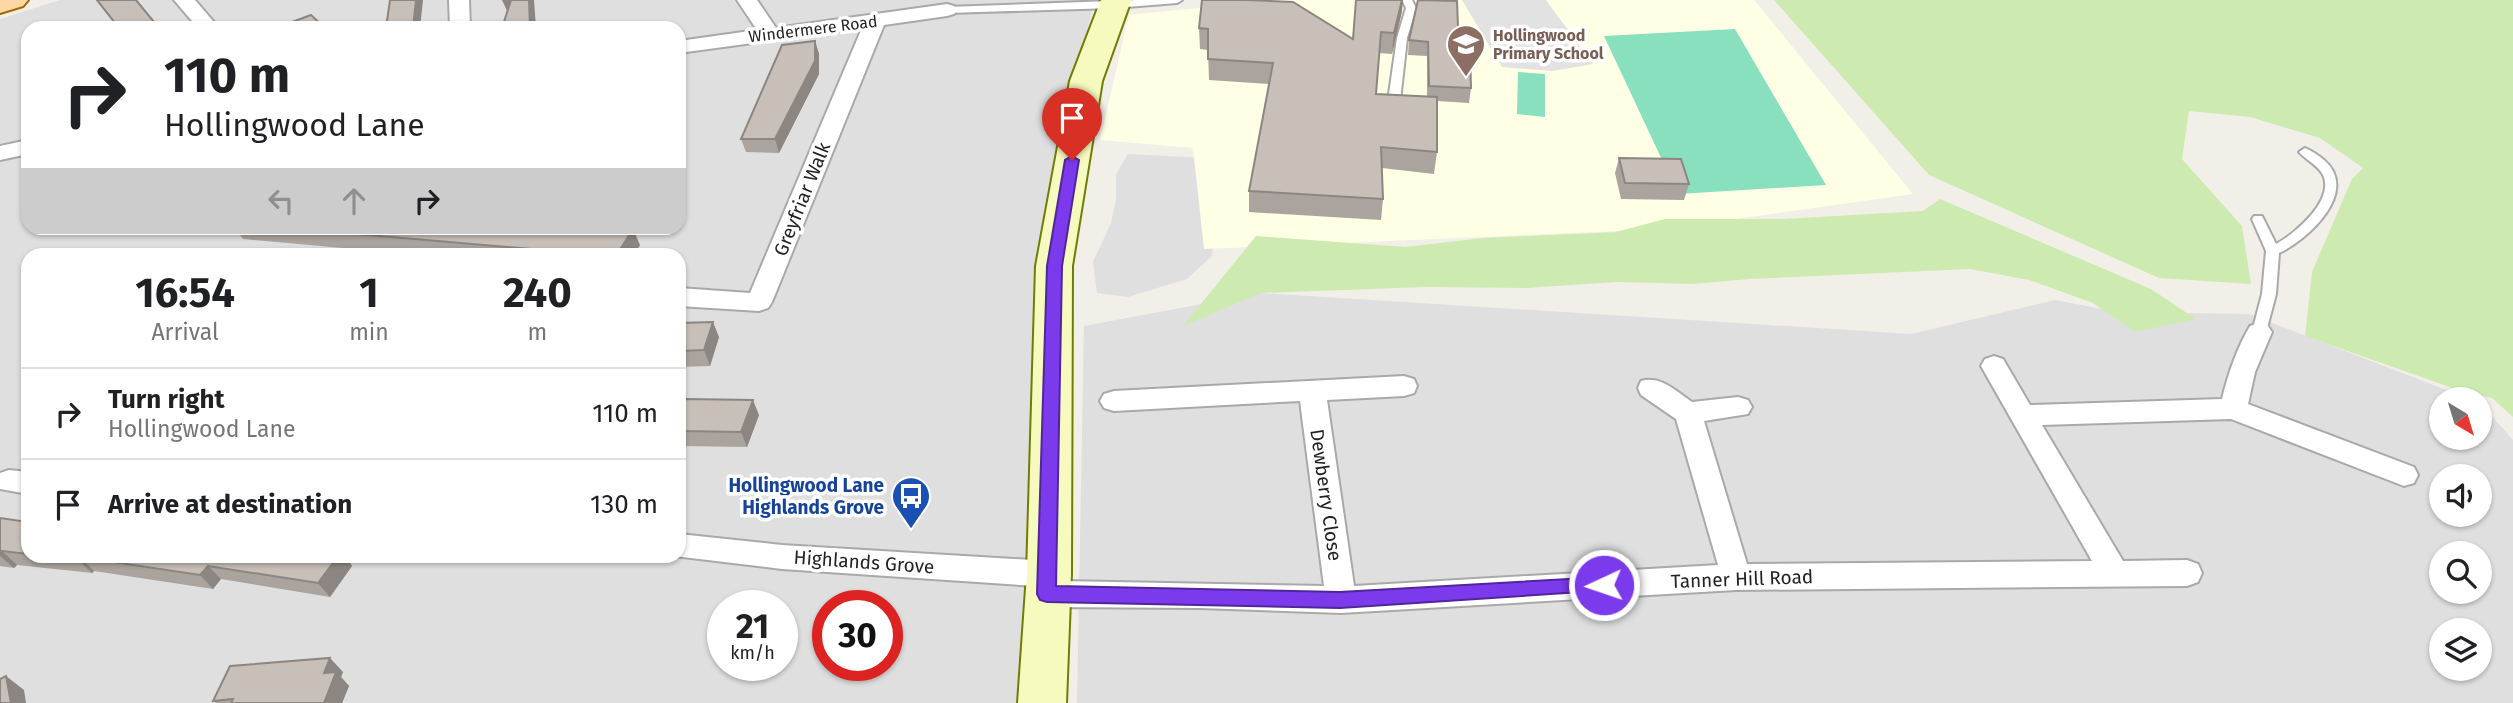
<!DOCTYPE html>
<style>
body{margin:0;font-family:"Fira Sans",sans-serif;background:#f2f2f2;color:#202124;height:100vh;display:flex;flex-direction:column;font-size:26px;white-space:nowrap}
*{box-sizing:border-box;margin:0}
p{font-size:23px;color:#757577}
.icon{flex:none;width:38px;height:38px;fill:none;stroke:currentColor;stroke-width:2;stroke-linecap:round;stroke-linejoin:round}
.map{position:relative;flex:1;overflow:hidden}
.side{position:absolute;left:21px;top:248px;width:665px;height:315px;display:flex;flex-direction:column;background:#fff;border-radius:21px;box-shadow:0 2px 5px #0004}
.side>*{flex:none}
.banner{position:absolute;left:21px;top:21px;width:665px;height:214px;border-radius:21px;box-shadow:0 2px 5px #0004;background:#fff;color:#202124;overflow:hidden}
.needle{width:46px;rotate:142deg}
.buttons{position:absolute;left:2429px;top:387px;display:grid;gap:14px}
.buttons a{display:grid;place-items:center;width:63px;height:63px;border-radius:50%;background:#fff;box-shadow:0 2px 5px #0004;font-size:35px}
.speed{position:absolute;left:707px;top:590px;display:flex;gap:14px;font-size:35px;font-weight:700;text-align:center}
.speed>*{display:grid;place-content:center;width:91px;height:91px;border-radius:50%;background:#fff;box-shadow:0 2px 5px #0004;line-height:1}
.speed small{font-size:18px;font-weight:400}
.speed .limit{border:10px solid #d22;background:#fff;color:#111}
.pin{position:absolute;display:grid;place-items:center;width:60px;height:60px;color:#fff;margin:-72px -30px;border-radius:50% 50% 50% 0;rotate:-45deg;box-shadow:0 0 7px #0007}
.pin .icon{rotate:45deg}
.me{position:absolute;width:77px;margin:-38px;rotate:267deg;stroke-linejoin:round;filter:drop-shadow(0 0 5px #0008)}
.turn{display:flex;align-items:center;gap:24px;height:147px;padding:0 28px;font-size:32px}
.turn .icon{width:91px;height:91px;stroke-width:2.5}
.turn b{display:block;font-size:49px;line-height:60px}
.lanes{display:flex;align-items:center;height:66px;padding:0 28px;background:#0003;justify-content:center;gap:35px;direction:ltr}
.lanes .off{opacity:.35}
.eta{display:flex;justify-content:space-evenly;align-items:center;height:119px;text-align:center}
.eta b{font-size:42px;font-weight:700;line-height:49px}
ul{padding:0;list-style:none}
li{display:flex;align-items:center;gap:21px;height:91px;padding:0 28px;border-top:2px solid #e0e0e0}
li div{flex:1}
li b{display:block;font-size:26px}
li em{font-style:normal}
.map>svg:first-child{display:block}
</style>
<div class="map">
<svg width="2513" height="703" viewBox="0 0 2513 703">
<rect width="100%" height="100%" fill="#f2efe9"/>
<g fill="#e0dfdf" fill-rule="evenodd">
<path d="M60,0H1095L1053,165L1025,567L1019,703H0V19ZM28,28H679V228H28ZM28,256H679V556H28ZM723,606H782V665H723ZM828,606H887V665H828Z"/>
<polygon points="1128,154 1206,158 1217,206 1212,256 1187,279 1128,297 1097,293 1093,262 1111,223 1116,200 1116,174"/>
<path d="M1261,293L1911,334L2055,300L2118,312L2249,314L2470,399H2441V438H2480V403L2513,440V703H1077L1084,326ZM2441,476H2480V514H2441ZM2441,553H2480V592H2441ZM2441,630H2480V668H2441Z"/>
</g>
<polygon fill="#ffffe5" points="1278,0 1754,0 1913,194 1665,229 1204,249 1193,148 1100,140 1129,15"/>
<g fill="#cdebb0">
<polygon points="1774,0 2513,0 2513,417 2492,398 2461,391 2305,336 2312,272 2352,179 2363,168 2320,138 2250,117 2189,111 2182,159 2242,226 2251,284 2159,278 1929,175"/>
<polygon points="1940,199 2151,289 2196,319 2135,332 2093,303 2029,280 1970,269 1750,279 1692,284 1616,282 1527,288 1425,287 1261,293 1183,326 1256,236 1405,247 1483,238 1616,232 1665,219 1783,219 1923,211"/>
</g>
<g fill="#88e0be">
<polygon points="1735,29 1826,185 1678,194 1604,36"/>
<polygon points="1518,72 1545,74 1545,117 1517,114"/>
</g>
<polygon fill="#e2e2e2" points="1462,0 1546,0 1593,64 1553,71 1502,67"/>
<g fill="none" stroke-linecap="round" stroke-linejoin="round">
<defs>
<g id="lane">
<polygon points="1137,0 1182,0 1177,3 1114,8 947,13 942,10 947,7"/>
<polygon points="1402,0 1412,0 1416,8 1407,38 1400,101 1394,104 1388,101 1397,38 1406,8"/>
<path d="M2305,148C2312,151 2318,155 2324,160C2360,191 2309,239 2279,253L2276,294L2266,332L2259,337L2252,332L2262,294L2266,251L2252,219L2254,216H2262L2276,244C2295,234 2335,200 2323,175C2318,165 2306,160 2299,152Z"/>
</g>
<g id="street">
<polygon points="174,0 195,0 219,28 198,28"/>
<polygon points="449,0 469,0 470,28 450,28"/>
<polygon points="737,0 757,0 776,28 947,4 954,6 957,10 954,14 947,16 884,25 772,302 768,308 759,311 679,306 679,288 750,293 862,28 679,53 679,41 757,30"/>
<polygon points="28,140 28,154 0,160 0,146"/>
<path d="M2259,323L2268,326L2272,332L2255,372L2248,404L2414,467L2418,475L2414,483L2404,486L2231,419L2042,425L2123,561L2187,560L2198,564L2202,573L2198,582L2187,586L1736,590L1341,613L1199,608L1047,607L1036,603L1032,594L1036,586L782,569L674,556H679V534L782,545L1049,561L1060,565L1064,574L1061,581L1324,586L1300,401L1114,411L1104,408L1100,401L1104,394L1114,391L1404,376L1414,379L1417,386L1414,393L1404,396L1327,400L1354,586L1718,565L1676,419L1641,395L1638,388L1641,381C1661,375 1677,392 1692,402L1738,397L1748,400L1752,407L1748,414L1704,421L1747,564L2092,561L1981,366L1985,359L1994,356L2003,359L2030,405L2222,399C2228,374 2237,348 2250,326Z"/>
<polygon points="9,470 28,472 28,494 0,489 0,473"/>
</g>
<polygon id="secondary" points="1101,0 1131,0 1102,81 1072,266 1071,574 1066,703 1018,703 1027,574 1036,266 1070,81"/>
<polygon id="primary" points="0,0 28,0 23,6 0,13"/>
</defs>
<use href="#lane" stroke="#a9a9a9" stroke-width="4"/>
<use href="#street" stroke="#a9a9a9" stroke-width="4"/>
<use href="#secondary" stroke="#707d05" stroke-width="4"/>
<use href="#primary" stroke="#a06b00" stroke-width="4"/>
<use href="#lane" fill="#fff" fill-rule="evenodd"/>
<use href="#street" fill="#fff" fill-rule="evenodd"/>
<use href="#secondary" fill="#f7fabf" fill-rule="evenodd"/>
<use href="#primary" fill="#fcd6a4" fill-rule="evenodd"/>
</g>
<g fill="#aba49e">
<polygon points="96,0 136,0 159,28 118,28"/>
<polygon points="1418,0 1459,53 1471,88 1469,103 1437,101 1437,152 1434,174 1382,168 1383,199 1381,220 1249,212 1249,191 1269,84 1209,80 1208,50 1200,49 1199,28 1353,39 1402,11 1392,54 1379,53 1376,94 1427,97 1427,56 1408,55 1409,40"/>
<polygon points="815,41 819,54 819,74 779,153 746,152 741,139"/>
<polygon points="1619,158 1689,184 1684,200 1621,199 1615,173"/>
<polygon points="235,228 615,228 640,245 633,256 432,256 243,239"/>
<polygon points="679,323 719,337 710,366 679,367"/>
<polygon points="679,413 759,415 747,447 679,446"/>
<polygon points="0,518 28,522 28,556 345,556 352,566 330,597 221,579 213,589 94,571 92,573 17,565 14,568 0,566"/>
<polygon points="343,672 341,677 349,686 342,703 216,703 213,701"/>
</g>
<g fill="#8b8681">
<polygon points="416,0 423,0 420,28 413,28"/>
<polygon points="502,0 513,0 508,13"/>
<polygon points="529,0 534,0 536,28 530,28"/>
<polygon points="1402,0 1403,0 1402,11 1392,54 1394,33"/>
<polygon points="815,41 819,54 819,74 779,153 775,139"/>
<polygon points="633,229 640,245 633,256 616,256"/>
<polygon points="713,322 719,337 710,366 704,350"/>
<polygon points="753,400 759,415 747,447 741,432"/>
<polygon points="2,551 17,565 14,568 0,556 0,554"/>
<polygon points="338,556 345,556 352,566 330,597 318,583"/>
<polygon points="80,557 94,571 92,573 78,560"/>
<polygon points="208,566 221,579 213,589 200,575"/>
<polygon points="330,658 343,672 341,677 349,686 342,703 324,703 324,673"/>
<polygon points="6,676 24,690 26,703 11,703"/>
</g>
<g fill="#c7bfb8" stroke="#8b8681" stroke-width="2">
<polygon points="97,0 136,0 159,28 119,28"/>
<polygon points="390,0 416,0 413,28 386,28"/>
<polygon points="511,0 529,0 530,28 502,28"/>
<polygon points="1202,0 1247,0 1293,2 1353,39 1356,0 1402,0 1394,33 1381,32 1376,94 1437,97 1437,152 1381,147 1383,199 1249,191 1273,63 1208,59 1208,29 1199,28"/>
<polygon points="1418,0 1457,1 1459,53 1470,53 1471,88 1429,86 1428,42 1409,40"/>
<polygon points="311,15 325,28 286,28 284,25"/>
<polygon points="815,41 815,61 775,139 741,139 782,45"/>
<polygon points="1619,158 1681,159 1689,184 1625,183"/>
<polygon points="287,228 615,228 633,229 616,256 613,256"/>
<polygon points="713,322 704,350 679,351 679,323"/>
<polygon points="685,399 753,400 741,432 679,431 679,413"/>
<polygon points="0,518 28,522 28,554 2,551 0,554"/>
<polygon points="50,556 338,556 318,583 208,566 200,575 80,557 78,560"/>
<polygon points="330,658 324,673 336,672 324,703 231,703 233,699 213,701 230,666"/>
<polygon points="6,676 11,703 0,703 0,679"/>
</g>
<polygon fill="#7c3aed" stroke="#51269a" stroke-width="2" points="1072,156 1079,160 1062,266 1056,586 1340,592 1604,577 1611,579 1613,585 1611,590 1340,608 1047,602 1040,600 1037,594 1047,266 1065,160"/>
<defs>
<symbol id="school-pin" viewBox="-11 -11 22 30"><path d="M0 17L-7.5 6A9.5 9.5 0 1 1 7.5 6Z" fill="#8d6e63" stroke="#fff"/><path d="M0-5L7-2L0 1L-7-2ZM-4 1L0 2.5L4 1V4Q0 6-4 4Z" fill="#fff"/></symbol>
<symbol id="bus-pin" viewBox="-11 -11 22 30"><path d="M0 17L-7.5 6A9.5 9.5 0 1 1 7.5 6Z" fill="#1a4fb4" stroke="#fff"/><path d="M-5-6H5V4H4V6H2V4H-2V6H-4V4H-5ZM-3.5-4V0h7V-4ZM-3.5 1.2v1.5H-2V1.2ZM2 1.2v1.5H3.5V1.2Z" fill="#fff"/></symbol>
</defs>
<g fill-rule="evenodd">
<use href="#school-pin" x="1444" y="22" width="44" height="60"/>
<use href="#bus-pin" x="889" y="474" width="44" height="60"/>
</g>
<g text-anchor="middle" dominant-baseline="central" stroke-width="7" stroke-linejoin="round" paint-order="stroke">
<g font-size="16" fill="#222" stroke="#fff">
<text transform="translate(813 29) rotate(-7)">Windermere Road</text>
</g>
<g font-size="16" font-weight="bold" fill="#785e54" stroke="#fff" text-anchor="start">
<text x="1493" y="35">Hollingwood<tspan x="1493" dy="18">Primary School</tspan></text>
</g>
<g font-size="19" fill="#222" stroke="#fff">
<text transform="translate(802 199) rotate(-68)">Greyfriar Walk</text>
<text transform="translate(1326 495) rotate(82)">Dewberry Close</text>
<text transform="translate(864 562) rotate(4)">Highlands Grove</text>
<text transform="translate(1742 579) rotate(-2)">Tanner Hill Road</text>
</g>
<g font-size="19" font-weight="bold" fill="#164399" stroke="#fff" text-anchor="end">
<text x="884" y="485">Hollingwood Lane<tspan x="884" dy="22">Highlands Grove</tspan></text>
</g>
</g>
</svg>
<div class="buttons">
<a><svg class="needle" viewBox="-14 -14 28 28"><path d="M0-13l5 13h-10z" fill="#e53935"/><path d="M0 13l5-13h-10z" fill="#757577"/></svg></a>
<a><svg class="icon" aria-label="sound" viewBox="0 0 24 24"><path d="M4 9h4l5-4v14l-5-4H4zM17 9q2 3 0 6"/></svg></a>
<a><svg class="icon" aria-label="search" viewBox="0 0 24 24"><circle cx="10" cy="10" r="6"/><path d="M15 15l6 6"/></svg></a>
<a><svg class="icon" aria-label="layers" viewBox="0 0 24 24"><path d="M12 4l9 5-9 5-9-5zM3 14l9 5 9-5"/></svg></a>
</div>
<div class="speed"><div>21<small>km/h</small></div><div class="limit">30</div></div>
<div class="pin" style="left:1072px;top:160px;background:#d93025"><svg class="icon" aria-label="arrive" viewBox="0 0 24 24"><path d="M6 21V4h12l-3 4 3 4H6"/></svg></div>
<svg class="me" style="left:1604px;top:585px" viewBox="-20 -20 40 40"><circle r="17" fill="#7c3aed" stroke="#fff" stroke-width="3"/><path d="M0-11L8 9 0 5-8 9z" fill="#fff"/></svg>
<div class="banner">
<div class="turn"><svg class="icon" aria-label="right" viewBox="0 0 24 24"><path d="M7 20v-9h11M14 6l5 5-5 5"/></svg><div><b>110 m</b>Hollingwood Lane</div></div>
<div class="lanes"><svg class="icon off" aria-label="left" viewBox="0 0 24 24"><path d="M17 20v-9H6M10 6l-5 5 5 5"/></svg><svg class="icon off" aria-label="ahead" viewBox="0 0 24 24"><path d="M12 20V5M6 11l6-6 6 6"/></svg><svg class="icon" aria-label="right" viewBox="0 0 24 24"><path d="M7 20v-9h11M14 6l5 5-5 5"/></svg></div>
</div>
<section class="side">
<div class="eta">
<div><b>16:54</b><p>Arrival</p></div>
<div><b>1</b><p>min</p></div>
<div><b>240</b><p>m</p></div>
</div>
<ul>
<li><svg class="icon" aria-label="right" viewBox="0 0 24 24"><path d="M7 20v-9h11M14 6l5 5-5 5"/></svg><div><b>Turn right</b><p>Hollingwood Lane</p></div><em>110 m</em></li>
<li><svg class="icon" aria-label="arrive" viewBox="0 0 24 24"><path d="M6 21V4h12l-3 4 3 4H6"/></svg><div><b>Arrive at destination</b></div><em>130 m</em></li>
</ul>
</section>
</div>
